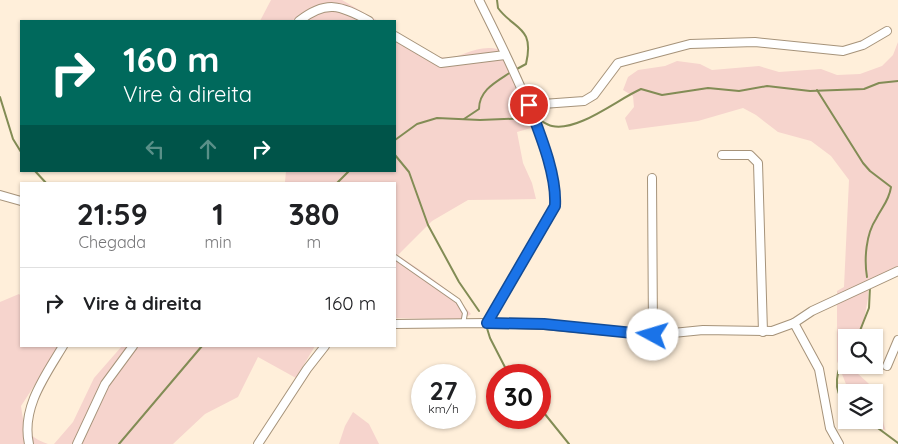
<!DOCTYPE html>
<html lang="pt">
<meta charset="utf-8">
<style>
body{margin:0;font-family:Quicksand,sans-serif;background:#f6f6f6;color:#202124;height:100vh;display:flex;flex-direction:column;font-size:19px;white-space:nowrap}
*{box-sizing:border-box;margin:0}
p{font-size:16px;color:#757577}
.icon{flex:none;width:28px;height:28px;fill:none;stroke:currentColor;stroke-width:2;stroke-linecap:round;stroke-linejoin:round}
.map{position:relative;flex:1;overflow:hidden}
.details{position:absolute;left:20px;top:182px;width:376px;height:165px;display:flex;flex-direction:column;background:#fff;border-radius:0px;box-shadow:0 1px 4px #0004}
.details>*{flex:none}
.top-card{position:absolute;left:20px;top:20px;width:376px;height:152px;border-radius:0px;box-shadow:0 1px 4px #0004;background:#00695c;color:#fff;overflow:hidden}
.controls{position:absolute;left:838px;top:329px;display:grid;gap:10px}
.controls a{display:grid;place-items:center;width:45px;height:45px;border-radius:0px;background:#fff;box-shadow:0 1px 4px #0004;font-size:25px}
.speed{position:absolute;left:411px;top:364px;display:flex;gap:10px;font-size:25px;font-weight:700;text-align:center}
.speed>*{display:grid;place-content:center;width:65px;height:65px;border-radius:50%;background:#fff;box-shadow:0 1px 4px #0004;line-height:1}
.speed small{font-size:12px;font-weight:400}
.speed .limit{border:8px solid #d22;background:#fff;color:#111}
.pin{position:absolute;display:grid;place-items:center;width:42px;height:42px;color:#fff;margin:-21px;border:2px solid #fff;border-radius:50%;box-shadow:0 1px 5px #0007}
.me{position:absolute;width:55px;margin:-28px;rotate:276deg;stroke-linejoin:round;filter:drop-shadow(0 0 4px #0008)}
.turn{display:flex;align-items:center;gap:18px;height:105px;padding:0 20px;font-size:22px}
.turn .icon{width:65px;height:65px;stroke-width:2.5}
.turn b{display:block;font-size:35px;line-height:42px}
.lanes{display:flex;align-items:center;height:48px;padding:0 20px;background:#0003;justify-content:center;gap:25px;direction:ltr}
.lanes .off{opacity:.35}
.eta{display:flex;justify-content:space-evenly;align-items:center;height:85px;text-align:center}
.eta b{font-size:30px;font-weight:800;line-height:35px}
ul{padding:0;list-style:none}
li{display:flex;align-items:center;gap:15px;height:70px;padding:0 20px;border-top:1px solid #e0e0e0}
li div{flex:1}
li b{display:block;font-size:19px}
li em{font-style:normal}
.map>svg:first-child{display:block}
</style>
<div class="map">
<svg width="898" height="444" viewBox="0 0 898 444">
<rect width="100%" height="100%" fill="#ffefda"/>
<g fill="#f6d4cd">
<polygon points="271,0 342,0 378,21 260,21"/>
<path d="M395,32C409,40 424,53 440,57C460,62 475,42 501,50L525,105L531,128L517,132L523,163L532,183L536,199L468,200L432,221L398,255C424,273 451,289 471,314L462,320L395,318V184L285,182L286,171H395Z"/>
<path d="M898,42V266L868,281V298L861,337L846,338V365H856L855,371C864,380 880,391 882,405C884,415 881,419 886,431L870,420H874V392H849L837,361V291L844,287L849,180L831,156L811,141L778,132L756,115L743,108L698,121L629,130L625,118L634,107L633,96L623,90L628,77L638,70L665,66L677,61L700,64L712,70L759,66L779,72L821,69L837,75L860,74L882,66L893,55Z"/>
<path d="M19,294L21,296V346H60L21,406C24,428 26,436 48,444H0V302Z"/>
<polygon points="122,346 315,346 296,378 258,357 238,397 205,414 173,444 54,444 73,422 94,378"/>
<polygon points="353,412 369,424 379,444 339,444 345,426"/>
</g>
<g fill="none" stroke-linecap="round" stroke-linejoin="round">
<g stroke="#828c55" stroke-width="2">
<path d="M497,0L498,8C514,30 535,26 526,64L515,70"/>
<path d="M817,90L863,163L870,171L891,187C889,201 882,207 876,219C866,234 864,259 867,277"/>
<polyline points="0,97 13,139 21,152"/>
<path d="M464,119L479,109C479,90 496,82 511,72"/>
<path d="M538,119C542,121 547,125 552,126C578,132 618,99 641,89L662,95L708,88L739,91L767,86L810,91L864,89L879,83L898,81"/>
<polyline points="395,140 417,124 437,118 480,120 531,118"/>
<polyline points="395,155 409,172 428,225 459,282 479,311"/>
<polyline points="35,171 47,184"/>
<polyline points="336,184 349,171"/>
<polyline points="486,325 490,338 509,375"/>
<polyline points="857,338 869,308 870,287"/>
<path d="M846,353C837,369 831,390 846,404"/>
<polyline points="540,408 569,444"/>
<polyline points="867,420 898,443"/>
<polyline points="119,444 202,346"/>
</g>
<defs>
<polyline id="service" points="395,257 458,301 465,313 463,324"/>
<g id="minor">
<path d="M479,0C498,39 569,174 552,212L487,323"/>
<path d="M299,21C326,0 340,5 369,21"/>
<polyline points="395,36 441,63 505,55"/>
<polyline points="529,105 584,101 594,95 618,63 690,44 755,42 843,51 863,45 887,31"/>
<polyline points="722,155 750,155 758,163 763,332"/>
<polyline points="652,178 653,335"/>
<polyline points="0,195 21,201"/>
<polyline points="794,323 819,369 830,428 839,444"/>
<polyline points="395,324 487,323 544,325 653,335 703,330 772,331 794,323 812,311 898,271"/>
<polyline points="887,366 898,340"/>
<path d="M29,444C21,408 45,376 63,346"/>
<polyline points="77,444 105,384 133,346"/>
<polyline points="258,444 307,369 325,346"/>
</g>
</defs>
<use href="#service" stroke="#a6937a" stroke-width="6"/>
<use href="#minor" stroke="#a6937a" stroke-width="10"/>
<use href="#service" stroke="#fff" stroke-width="4"/>
<use href="#minor" stroke="#fff" stroke-width="8"/>
</g>
<g fill="none" stroke-linecap="round" stroke-linejoin="round">
<defs>
<path id="route" d="M529,105C540,134 557,175 555,206L487,323L544,324L653,335"/>
</defs>
<use href="#route" stroke="#114b97" stroke-width="12"/>
<use href="#route" stroke="#1a73e8" stroke-width="9"/>
</g>
</svg>
<div class="controls">
<a><svg class="icon" aria-label="search" viewBox="0 0 24 24"><circle cx="10" cy="10" r="6"/><path d="M15 15l6 6"/></svg></a>
<a><svg class="icon" aria-label="layers" viewBox="0 0 24 24"><path d="M12 4l9 5-9 5-9-5zM3 14l9 5 9-5"/></svg></a>
</div>
<div class="speed"><div>27<small>km/h</small></div><div class="limit">30</div></div>
<div class="pin" style="left:529px;top:105px;background:#d93025"><svg class="icon" aria-label="arrive" viewBox="0 0 24 24"><path d="M6 21V4h12l-3 4 3 4H6"/></svg></div>
<svg class="me" style="left:653px;top:335px" viewBox="-20 -20 40 40"><circle r="19" fill="#fff"/><path d="M0-13L10 11 0 6-10 11z" fill="#1a73e8"/></svg>
<div class="top-card">
<div class="turn"><svg class="icon" aria-label="right" viewBox="0 0 24 24"><path d="M7 20v-9h11M14 6l5 5-5 5"/></svg><div><b>160 m</b>Vire à direita</div></div>
<div class="lanes"><svg class="icon off" aria-label="left" viewBox="0 0 24 24"><path d="M17 20v-9H6M10 6l-5 5 5 5"/></svg><svg class="icon off" aria-label="ahead" viewBox="0 0 24 24"><path d="M12 20V5M6 11l6-6 6 6"/></svg><svg class="icon" aria-label="right" viewBox="0 0 24 24"><path d="M7 20v-9h11M14 6l5 5-5 5"/></svg></div>
</div>
<section class="details">
<div class="eta">
<div><b>21:59</b><p>Chegada</p></div>
<div><b>1</b><p>min</p></div>
<div><b>380</b><p>m</p></div>
</div>
<ul>
<li><svg class="icon" aria-label="right" viewBox="0 0 24 24"><path d="M7 20v-9h11M14 6l5 5-5 5"/></svg><div><b>Vire à direita</b></div><em>160 m</em></li>
</ul>
</section>
</div>
